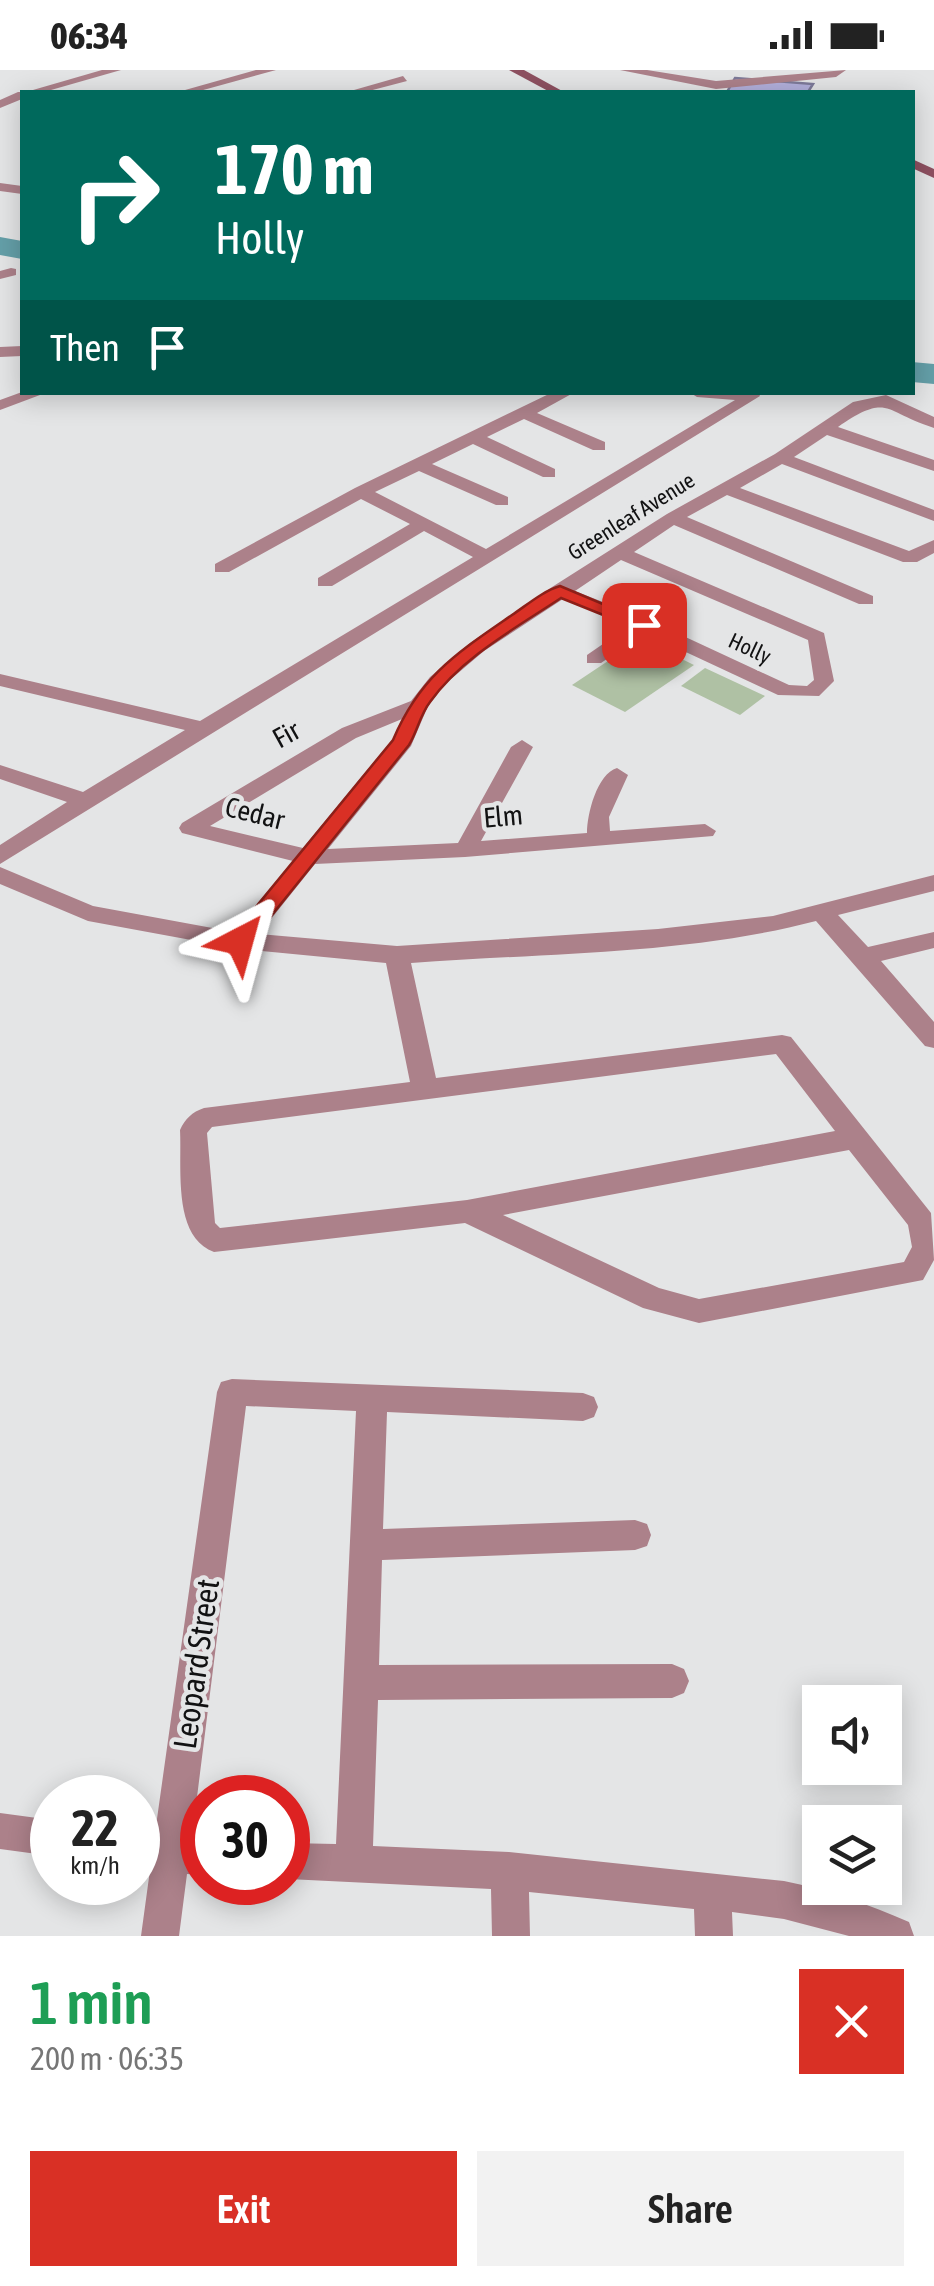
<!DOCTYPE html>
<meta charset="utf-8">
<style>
body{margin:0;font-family:"Asap Condensed",sans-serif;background:#f2f2f2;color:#222;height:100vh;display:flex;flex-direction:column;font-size:38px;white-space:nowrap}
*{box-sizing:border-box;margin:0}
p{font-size:32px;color:#767676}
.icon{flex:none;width:55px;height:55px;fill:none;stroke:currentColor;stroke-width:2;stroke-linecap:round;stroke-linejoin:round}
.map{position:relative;height:1866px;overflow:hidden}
.drawer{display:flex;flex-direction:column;background:#fff;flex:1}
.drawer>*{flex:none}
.banner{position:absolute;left:20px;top:20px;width:895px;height:305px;border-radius:0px;box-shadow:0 5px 25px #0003;background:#00695c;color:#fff;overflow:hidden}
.tools{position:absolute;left:802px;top:1615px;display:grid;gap:20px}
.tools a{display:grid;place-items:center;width:100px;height:100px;border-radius:0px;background:#fff;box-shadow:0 5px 25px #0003;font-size:50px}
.speed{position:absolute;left:30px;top:1705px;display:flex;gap:20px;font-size:50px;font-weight:700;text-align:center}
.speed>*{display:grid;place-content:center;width:130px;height:130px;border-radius:50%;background:#fff;box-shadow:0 5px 25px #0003;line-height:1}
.speed small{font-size:25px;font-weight:400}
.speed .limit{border:15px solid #d22;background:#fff;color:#111}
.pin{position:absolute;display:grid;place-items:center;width:85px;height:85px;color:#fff;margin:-42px;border-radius:20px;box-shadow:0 5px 15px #0006}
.me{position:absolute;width:110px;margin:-55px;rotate:39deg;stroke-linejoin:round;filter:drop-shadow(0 0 8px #0008)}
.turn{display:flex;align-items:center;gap:35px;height:210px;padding:0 30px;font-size:45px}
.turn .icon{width:130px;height:130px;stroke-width:2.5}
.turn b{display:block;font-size:70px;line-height:85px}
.then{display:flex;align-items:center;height:95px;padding:0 30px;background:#0003;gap:20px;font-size:38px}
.round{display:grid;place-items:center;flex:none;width:105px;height:105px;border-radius:0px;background:#f2f2f2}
.headline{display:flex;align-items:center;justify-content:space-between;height:170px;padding:0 30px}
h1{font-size:60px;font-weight:600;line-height:75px;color:#1e9e55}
.action{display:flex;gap:20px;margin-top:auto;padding:20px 30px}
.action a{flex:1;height:115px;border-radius:0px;background:#d93025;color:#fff;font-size:40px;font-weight:600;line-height:115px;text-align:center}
.action a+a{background:#f2f2f2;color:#222}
.status{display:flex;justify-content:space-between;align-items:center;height:70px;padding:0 50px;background:#fff;direction:ltr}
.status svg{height:28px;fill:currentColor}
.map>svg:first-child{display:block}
</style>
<div class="status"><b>06:34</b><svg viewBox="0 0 49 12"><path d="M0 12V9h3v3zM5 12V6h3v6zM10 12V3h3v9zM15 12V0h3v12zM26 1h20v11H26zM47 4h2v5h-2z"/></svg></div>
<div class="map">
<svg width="934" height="1866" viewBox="0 0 934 1866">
<rect width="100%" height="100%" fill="#e4e5e6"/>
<g fill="#afc1a4">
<polygon points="641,569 694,595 625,642 572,615"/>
<polygon points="705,598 765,626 740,645 681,616"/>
</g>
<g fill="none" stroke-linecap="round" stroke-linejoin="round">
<g fill="#649fa8" fill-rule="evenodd">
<polygon points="0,167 22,171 22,189 0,185"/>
<polygon points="912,292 934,294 934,314 912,312"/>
</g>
</g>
<polygon fill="#b2afdb" stroke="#7d7a99" stroke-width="2.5" points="735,8 813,14 808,22 727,22"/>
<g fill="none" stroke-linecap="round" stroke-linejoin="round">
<g fill="#ac818a" fill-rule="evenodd">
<polygon points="102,0 121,0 44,22 26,22"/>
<polygon points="256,0 276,0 196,22 178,22"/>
<polygon points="620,0 647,0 716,11 846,0 836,7 716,19"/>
<polygon points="403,6 407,11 365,22 347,22"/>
<polygon points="18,22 26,22 22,22 22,29 0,38 0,30"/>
<polygon points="0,113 22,116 22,124 0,121"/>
<polygon points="11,198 16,199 16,205 0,209 0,201"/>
<polygon points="22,276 22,286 0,287 0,277"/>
<polygon points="22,322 48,322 0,340 0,330"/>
<polygon points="553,322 575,322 537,343 605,372 605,380 593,380 524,349 487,367 555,399 555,407 543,407 473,374 432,394 508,427 508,435 496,435 419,401 375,422 486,479 735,330 697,327 689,322 758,322 760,326 0,794 0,775 67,732 0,709 0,695 83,722 185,660 0,616 0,604 200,651 473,487 424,461 332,516 318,516 318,508 410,454 361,429 229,502 215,502 215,494 355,418"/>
<path d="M886,325L934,347V358C883,342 889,322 838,357L934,390V401L827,365L794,387L934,440V451L782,394L740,418L909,481L934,470V483L917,492H903L727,425L687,447L873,526V534H859L674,455L634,482L824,563L834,611L819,626L778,625L645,563L601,593H587V585L629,556L563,529L484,581L444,615L428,636L411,676L328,779L458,773L511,677L522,670L533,677L481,771L587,763C587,744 597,704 617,698L628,705L609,747L610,761L705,754L716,761L713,766L465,787L315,794L259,864L397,876L658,859L773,846L934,805V821L838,845L868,877L934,862V878L881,891L934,952V978L925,976L816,851C686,885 544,883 411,893L436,1008L782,965L791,967L931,1143L934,1190L923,1210L699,1253L643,1238L465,1153L214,1182C172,1167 182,1097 180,1060C185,1049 192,1042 204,1038L410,1012L386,893L240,879L88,851L0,814V797L93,836L234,862L293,791L182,763L179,758L182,753L342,658L411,631L430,607L470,573L552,517L667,444L775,384L853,332ZM621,490L808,570L814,610L807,616L789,615L651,551L575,521ZM402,649L393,669L303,778L210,756L356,668ZM776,984L835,1061L467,1130L220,1158L215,1153L207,1063L212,1057ZM849,1080L908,1155L912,1177L904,1192L699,1229L659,1218L503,1145Z"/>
<path d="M232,1309L583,1323L594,1327L598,1337L594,1347L583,1351L387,1342L383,1459L635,1450L647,1454L651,1465L647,1476L635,1480L382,1490L379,1595L672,1594L684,1599L689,1611L684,1623L672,1628L378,1630L373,1776L509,1782L784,1811C827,1820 868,1834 909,1852L914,1866H849L784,1849L732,1842L733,1866H695L694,1839L529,1822L530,1866H492L491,1819L288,1809V1773L336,1774L356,1341L246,1336L192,1767L202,1769V1805L187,1804L179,1866H141L150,1800L138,1798V1762L155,1763L217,1322L221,1312Z"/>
<polygon points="0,1743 52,1750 52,1786 0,1779"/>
</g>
<g fill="#8d5060" fill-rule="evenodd">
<polygon points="509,0 524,0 564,22 550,22"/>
<polygon points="912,89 934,99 934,108 912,98"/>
</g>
</g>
<path fill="#d93025" stroke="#8d1f18" stroke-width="2.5" d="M560,516L653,555L644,561L638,559L561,528C516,558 462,587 430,632C420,645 417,662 409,675L247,876H232L229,871L232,866L393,670C420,606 457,583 512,545C527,535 543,521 560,516Z"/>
<g text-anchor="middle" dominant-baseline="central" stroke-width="9" stroke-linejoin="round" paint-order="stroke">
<g font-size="22" fill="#121213" stroke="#e4e5e6">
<text transform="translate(631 446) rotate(-32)">Greenleaf Avenue</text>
<text transform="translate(750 578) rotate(25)">Holly</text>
</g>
<g font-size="28" fill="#121213" stroke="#e4e5e6">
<text transform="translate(286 664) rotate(-29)">Fir</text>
<text transform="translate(255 743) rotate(14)">Cedar</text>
<text transform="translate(503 746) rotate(-5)">Elm</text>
</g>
<g font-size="32" fill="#121213" stroke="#e4e5e6">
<text transform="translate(196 1594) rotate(-82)">Leopard Street</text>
</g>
</g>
</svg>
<div class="tools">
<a><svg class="icon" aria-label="sound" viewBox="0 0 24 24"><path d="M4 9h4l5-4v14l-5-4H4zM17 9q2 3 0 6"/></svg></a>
<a><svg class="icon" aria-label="layers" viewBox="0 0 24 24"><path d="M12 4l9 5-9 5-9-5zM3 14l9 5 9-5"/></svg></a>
</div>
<div class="speed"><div>22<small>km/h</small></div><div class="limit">30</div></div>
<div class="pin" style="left:644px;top:555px;background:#d93025"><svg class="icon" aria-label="arrive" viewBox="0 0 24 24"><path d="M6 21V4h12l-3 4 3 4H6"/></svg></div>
<svg class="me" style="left:240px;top:871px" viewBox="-20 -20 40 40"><path d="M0-17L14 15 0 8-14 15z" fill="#d93025" stroke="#fff" stroke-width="4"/></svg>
<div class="banner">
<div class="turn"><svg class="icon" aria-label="right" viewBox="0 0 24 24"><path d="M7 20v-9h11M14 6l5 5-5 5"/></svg><div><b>170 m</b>Holly</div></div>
<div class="then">Then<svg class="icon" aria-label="arrive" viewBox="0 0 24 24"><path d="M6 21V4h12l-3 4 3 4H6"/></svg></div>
</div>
</div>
<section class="drawer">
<div class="headline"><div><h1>1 min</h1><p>200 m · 06:35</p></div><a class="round" style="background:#d93025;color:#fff"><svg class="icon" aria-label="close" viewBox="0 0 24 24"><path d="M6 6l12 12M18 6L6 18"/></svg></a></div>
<div class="action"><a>Exit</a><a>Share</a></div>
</section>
